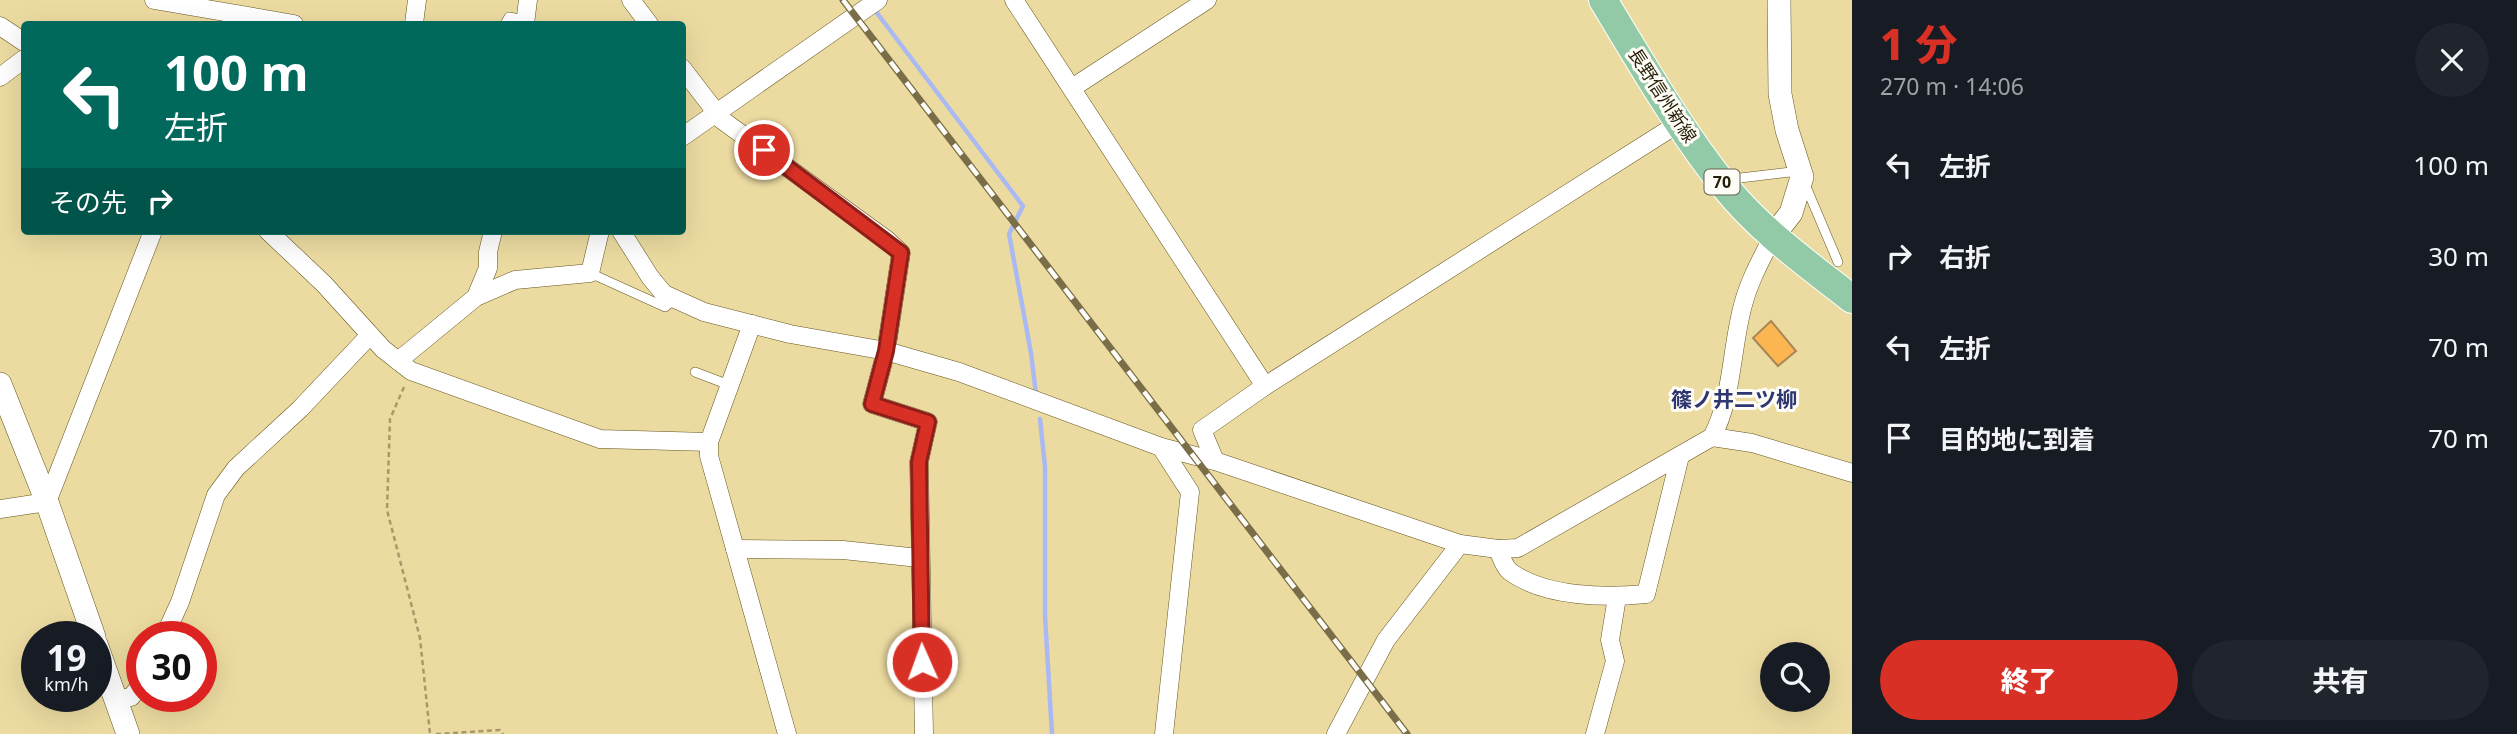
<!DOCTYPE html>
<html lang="ja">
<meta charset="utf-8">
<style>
body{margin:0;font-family:"Noto Sans","Noto Sans JP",sans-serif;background:#20242c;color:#f1f3f6;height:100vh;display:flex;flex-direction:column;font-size:26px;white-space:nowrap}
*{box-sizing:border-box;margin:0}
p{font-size:23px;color:#9ea1a6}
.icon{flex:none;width:38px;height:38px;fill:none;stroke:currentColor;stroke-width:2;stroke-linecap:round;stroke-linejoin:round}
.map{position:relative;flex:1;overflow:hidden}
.sheet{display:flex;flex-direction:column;background:#171b24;width:665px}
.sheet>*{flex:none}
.banner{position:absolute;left:21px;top:21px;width:665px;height:214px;border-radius:7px;box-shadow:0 7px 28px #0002;background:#00695c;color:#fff;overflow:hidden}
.fabs{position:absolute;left:1760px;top:642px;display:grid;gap:14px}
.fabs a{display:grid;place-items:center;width:70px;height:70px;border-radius:50%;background:#171b24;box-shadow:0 7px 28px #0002;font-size:35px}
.speed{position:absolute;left:21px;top:621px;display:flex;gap:14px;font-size:35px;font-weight:700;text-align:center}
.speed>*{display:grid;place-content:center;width:91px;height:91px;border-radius:50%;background:#171b24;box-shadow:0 7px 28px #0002;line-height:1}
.speed small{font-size:18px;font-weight:400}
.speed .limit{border:10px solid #d22;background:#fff;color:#111}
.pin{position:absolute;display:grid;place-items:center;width:60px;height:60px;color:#fff;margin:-30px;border:4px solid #fff;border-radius:50%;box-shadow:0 2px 7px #0007}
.me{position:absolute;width:77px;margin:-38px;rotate:358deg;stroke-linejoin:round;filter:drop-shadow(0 0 5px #0008)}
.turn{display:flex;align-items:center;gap:24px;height:147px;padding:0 28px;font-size:32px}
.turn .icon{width:91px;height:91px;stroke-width:2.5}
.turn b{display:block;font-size:49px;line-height:60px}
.then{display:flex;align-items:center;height:66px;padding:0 28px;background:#0003;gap:14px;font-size:26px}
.round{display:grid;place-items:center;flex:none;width:74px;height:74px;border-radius:37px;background:#20242c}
.overview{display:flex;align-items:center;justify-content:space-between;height:119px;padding:0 28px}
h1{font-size:42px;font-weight:800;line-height:52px;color:#d93025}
.primary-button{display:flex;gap:14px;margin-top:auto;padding:14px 28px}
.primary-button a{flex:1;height:80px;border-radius:42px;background:#d93025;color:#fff;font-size:28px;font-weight:800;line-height:80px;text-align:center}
.primary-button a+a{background:#20242c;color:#f1f3f6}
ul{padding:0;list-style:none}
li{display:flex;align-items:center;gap:21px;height:91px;padding:0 28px}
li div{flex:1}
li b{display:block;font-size:26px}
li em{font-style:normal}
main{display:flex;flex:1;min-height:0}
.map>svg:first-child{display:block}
</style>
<main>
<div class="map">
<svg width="1852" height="734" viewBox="0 0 1852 734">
<rect width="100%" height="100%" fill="#ecdba1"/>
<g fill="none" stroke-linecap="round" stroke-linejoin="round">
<g stroke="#abb9f3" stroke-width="4.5">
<polyline points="876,8 874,9 1023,206 1009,234 1031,353 1036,394"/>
<polyline points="1040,419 1045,467 1045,616 1052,734"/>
</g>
</g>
<polygon fill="#fbb651" stroke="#a98656" stroke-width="2" points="1771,321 1796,351 1778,366 1753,338"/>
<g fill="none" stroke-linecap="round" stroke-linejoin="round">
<defs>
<g id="service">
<polyline points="505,24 509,17 525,20"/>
<polyline points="1740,178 1799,171"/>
<polyline points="1804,182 1838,262"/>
<polyline points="590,273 665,307 675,299"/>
<polyline points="695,372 729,385"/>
</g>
<g id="minor">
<polyline points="154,0 294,24"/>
<polyline points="631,0 649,24"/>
<polyline points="1014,0 1265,386"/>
<polyline points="414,24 417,0"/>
<polyline points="525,24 528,0"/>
<polyline points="0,26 24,42"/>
<polyline points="682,68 722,120 887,240 901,253 886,351 872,404 928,422 919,462 924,734"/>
<polyline points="0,77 24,59"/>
<polyline points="1072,88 1207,0"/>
<polyline points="682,137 878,0"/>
<polyline points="268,231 324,284 383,349 411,371 600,439 709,442"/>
<path d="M621,231L650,277L664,294L704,312L790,334L886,351L959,372L1161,447L1215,461L1460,544L1498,549L1518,548L1712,437C1733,398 1731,348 1743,305C1749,281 1762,258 1773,236"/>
<polyline points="476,297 488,268 488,252 493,231"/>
<polyline points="752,324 709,442 709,456 787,734"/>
<polyline points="398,361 476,297 515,280 590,273 600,231"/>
<polyline points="1712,437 1752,443 1852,473"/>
<polyline points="1161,447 1190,492 1164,734"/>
<polyline points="1215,461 1202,430 1265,386 1679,123"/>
<polyline points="0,509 47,502 153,231"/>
<polyline points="735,549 843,550 919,558"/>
<path d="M1498,549C1501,557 1505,569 1512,573C1547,597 1605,598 1646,594L1680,456"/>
<polyline points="164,637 180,602 216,495 236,468 300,409 370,335"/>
<polyline points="116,700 131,697 142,684"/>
<polyline points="1336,734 1386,640 1460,544"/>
<polyline points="1595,734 1615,661 1610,640 1617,597"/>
</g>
<g id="tertiary">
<polyline points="1773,236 1791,213 1802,177 1787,130 1780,94 1779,0"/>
<polyline points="0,384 47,502 94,637"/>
<polyline points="96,644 128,734"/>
</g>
<path id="primary" d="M1603,0C1642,64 1680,131 1727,189C1762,232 1809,265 1852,299"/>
</defs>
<use href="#service" stroke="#65551d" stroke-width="10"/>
<use href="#minor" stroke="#65551d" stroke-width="19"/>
<use href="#tertiary" stroke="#65551d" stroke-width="24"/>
<use href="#primary" stroke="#fff" stroke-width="30"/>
<g stroke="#a7996b" stroke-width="2.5" stroke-dasharray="5 3.5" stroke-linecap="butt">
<polyline points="404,387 390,419 387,510 420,638 430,734"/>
<polyline points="436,734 500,730 503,734"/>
</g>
<use href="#service" stroke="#fff" stroke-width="9"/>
<use href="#minor" stroke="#fff" stroke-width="18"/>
<use href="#tertiary" stroke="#fff" stroke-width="23"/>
<use href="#primary" stroke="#92caa7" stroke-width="28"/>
<defs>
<polyline id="rail" points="843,0 1407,734"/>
</defs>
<use href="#rail" stroke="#796e48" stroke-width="7"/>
<use href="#rail" stroke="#fefcf6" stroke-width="4.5" stroke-dasharray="13" stroke-linecap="butt"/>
</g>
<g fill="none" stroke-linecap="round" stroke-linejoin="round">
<defs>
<polyline id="route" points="764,150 901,253 886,351 872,404 928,422 919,462 922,662"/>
</defs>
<use href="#route" stroke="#8d1f18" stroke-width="18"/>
<use href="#route" stroke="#d93025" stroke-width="12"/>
</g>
<g text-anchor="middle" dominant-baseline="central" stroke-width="6" stroke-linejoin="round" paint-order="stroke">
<rect fill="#fefcf6" stroke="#65614e" stroke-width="2" x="1704.5" y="169.5" width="35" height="25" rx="5"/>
<g font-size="16" font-weight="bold" fill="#241e06">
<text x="1722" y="182">70</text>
</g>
<g font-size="18" fill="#241e06" stroke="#fefcf6">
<text transform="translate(1663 95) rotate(57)">長野信州新線</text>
</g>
<g font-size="21" font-weight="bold" fill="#2e3771" stroke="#fefcf6">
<text x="1734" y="399">篠ノ井二ツ柳</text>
</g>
</g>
</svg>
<div class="fabs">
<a><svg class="icon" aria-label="search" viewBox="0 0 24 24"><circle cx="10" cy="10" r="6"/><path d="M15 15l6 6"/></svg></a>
</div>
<div class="speed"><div>19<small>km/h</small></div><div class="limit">30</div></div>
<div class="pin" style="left:764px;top:150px;background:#d93025"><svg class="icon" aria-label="arrive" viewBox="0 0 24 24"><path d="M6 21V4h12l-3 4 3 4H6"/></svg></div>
<svg class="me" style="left:922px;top:662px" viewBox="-20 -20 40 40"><circle r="17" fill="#d93025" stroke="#fff" stroke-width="3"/><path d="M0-11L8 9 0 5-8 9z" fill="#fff"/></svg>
<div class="banner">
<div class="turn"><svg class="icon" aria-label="left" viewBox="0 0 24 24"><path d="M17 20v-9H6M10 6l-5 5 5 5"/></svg><div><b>100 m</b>左折</div></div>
<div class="then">その先<svg class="icon" aria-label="right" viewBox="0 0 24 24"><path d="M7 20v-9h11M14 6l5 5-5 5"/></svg></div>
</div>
</div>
<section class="sheet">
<div class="overview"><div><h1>1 分</h1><p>270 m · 14:06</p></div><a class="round"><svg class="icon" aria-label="close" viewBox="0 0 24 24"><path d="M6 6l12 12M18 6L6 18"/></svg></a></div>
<ul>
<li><svg class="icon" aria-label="left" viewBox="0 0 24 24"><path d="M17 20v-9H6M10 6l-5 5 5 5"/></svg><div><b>左折</b></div><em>100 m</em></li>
<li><svg class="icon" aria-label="right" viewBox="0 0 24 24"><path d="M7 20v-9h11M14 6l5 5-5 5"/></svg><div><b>右折</b></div><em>30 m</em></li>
<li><svg class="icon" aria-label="left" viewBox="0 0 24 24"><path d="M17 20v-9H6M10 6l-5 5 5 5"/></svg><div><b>左折</b></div><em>70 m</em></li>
<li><svg class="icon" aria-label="arrive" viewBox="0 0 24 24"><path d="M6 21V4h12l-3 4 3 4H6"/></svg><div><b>目的地に到着</b></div><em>70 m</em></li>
</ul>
<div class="primary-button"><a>終了</a><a>共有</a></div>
</section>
</main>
